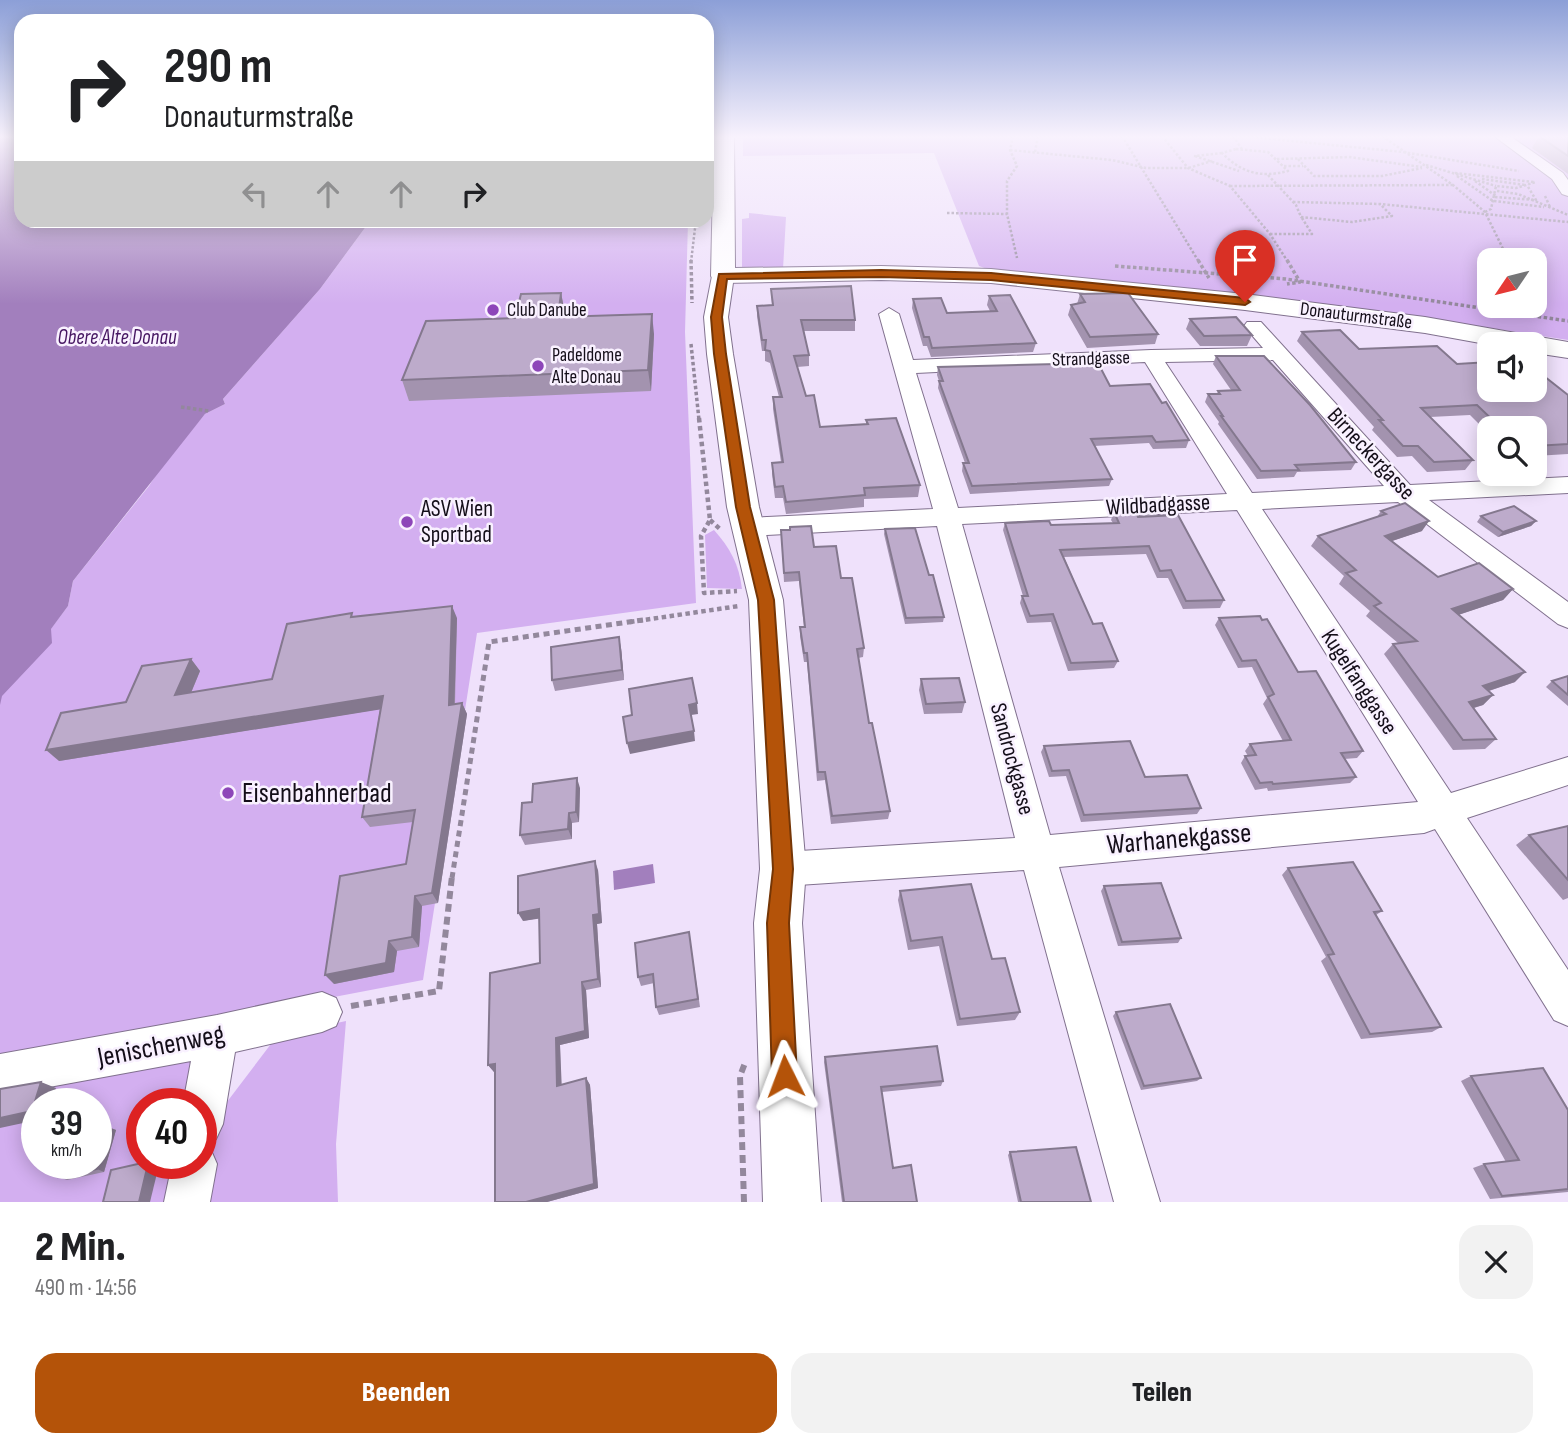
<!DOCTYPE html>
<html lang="de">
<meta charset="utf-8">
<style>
body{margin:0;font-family:"Sofia Sans Condensed",sans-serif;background:#f2f2f2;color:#202124;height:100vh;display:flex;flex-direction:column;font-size:26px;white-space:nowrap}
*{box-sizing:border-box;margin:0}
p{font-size:23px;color:#757577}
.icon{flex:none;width:38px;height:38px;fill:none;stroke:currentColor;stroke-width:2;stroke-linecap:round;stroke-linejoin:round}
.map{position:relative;height:1202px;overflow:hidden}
.panel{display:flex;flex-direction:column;background:#fff;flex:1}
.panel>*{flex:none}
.top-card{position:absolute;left:14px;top:14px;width:700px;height:214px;border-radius:21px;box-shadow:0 4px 18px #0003;background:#fff;color:#202124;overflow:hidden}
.needle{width:46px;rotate:235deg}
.fabs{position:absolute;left:1477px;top:248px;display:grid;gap:14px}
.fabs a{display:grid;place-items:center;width:70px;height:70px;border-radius:14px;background:#fff;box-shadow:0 4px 18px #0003;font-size:35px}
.speed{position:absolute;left:21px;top:1088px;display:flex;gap:14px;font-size:35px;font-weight:700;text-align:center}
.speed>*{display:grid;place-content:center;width:91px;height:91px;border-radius:50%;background:#fff;box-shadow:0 4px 18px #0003;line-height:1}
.speed small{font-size:18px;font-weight:400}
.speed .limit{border:10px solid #d22;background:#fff;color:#111}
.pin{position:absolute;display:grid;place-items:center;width:60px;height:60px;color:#fff;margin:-72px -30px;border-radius:50% 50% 50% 0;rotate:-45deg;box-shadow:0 0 7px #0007}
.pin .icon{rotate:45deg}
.me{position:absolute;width:77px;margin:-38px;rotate:357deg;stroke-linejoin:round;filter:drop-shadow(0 0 5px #0008)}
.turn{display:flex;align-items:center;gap:24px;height:147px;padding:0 35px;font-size:32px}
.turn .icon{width:91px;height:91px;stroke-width:2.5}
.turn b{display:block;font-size:49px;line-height:60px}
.lanes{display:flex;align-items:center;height:66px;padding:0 35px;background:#0003;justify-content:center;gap:35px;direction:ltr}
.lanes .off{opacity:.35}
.round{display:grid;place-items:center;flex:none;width:74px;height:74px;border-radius:21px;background:#f2f2f2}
.summary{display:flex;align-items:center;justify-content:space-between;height:119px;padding:0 35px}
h1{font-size:42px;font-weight:800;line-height:52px}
.button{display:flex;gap:14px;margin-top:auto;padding:14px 35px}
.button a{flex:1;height:80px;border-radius:21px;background:#b45309;color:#fff;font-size:28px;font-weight:800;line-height:80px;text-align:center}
.button a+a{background:#f2f2f2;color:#202124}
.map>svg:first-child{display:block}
</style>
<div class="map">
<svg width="1568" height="1202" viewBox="0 0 1568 1202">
<rect width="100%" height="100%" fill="#efe1fb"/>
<g fill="#d3aff0" fill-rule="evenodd">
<path d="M743,136H1568V340L1427,318L993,271L979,266L934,153L743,156ZM1489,261H1535V306H1489Z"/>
<polygon points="749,213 786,217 783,269 749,270 742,267 742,219 749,218"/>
<polygon points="370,221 688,221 685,332 696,603 477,633 423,980 0,1061 0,696 68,606 73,581 149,486 161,467 205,414 225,404 223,399 320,289"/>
<path d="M714,530C730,548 739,564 742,589L707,588L705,535Z"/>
<polygon points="346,1021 336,1144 338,1202 200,1202 214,1119 277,1036"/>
<path d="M201,1048L190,1104H142V1164H179L172,1202H0V1085ZM37,1104H96V1164H37Z"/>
</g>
<g fill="#a27fbd">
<polygon points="0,136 21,136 21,220 370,221 320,289 223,399 225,404 205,414 73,581 68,606 51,629 52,643 2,696 0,705"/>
<polygon points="653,864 655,883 614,890 613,871"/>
</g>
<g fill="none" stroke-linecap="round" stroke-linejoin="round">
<defs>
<g id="minor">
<polygon points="1494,136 1510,136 1563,173 1568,180 1568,196 1562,194 1552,179"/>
<path d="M889,308L899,314L913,360L1151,350L1263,348L1244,326L1247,322H1261L1410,485L1568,477V493L1429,500L1568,602V628L1558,624L1398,502L1262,509L1451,793L1568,757V785L1467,818L1568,970V1026L1554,1020L1435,829L1424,833L1059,867L1160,1202H1114L1024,870L783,886L770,881L765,869L770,857L783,852L1015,838L937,526L748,536L739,533L735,527L739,521L748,518L933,509L879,314ZM1273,360L1384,486L1252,493L1165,362ZM1145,362L1227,494L958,508L916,373ZM1237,510L1418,802L1050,835L962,524Z"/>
<polygon points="322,992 336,998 342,1012 336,1026 322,1032 235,1052 223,1124 216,1139 203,1145 210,1148 217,1164 210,1202 164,1202 172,1164 201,1164 201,1104 183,1104 191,1061 0,1096 0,1054 217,1015"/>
</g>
<polygon id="tertiary" points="723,269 731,271 734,276 728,317 733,354 759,507 783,600 806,869 802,923 821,1202 763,1202 754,923 760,869 749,600 727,507 707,354 704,317 712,276 715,271"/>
<polygon id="secondary" points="714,136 734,136 735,268 881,266 991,269 1245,294 1425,317 1568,342 1568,358 1535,353 1535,345 1491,345 1425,333 1245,310 991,283 881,280 723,283 714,281 711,276"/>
</defs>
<use href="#minor" stroke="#81718e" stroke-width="2"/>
<use href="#tertiary" stroke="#81718e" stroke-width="2"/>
<use href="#secondary" stroke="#81718e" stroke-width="2"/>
<g stroke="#93889c" stroke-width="2.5" stroke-dasharray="2.5 2" stroke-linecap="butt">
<polyline points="1013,136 1010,150 1017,166 1007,181 1007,214 1017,258"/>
<polyline points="1122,136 1199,262"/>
<polyline points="1162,136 1188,168 1230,186 1270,234 1288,262"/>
<polyline points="1233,136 1242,149"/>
<polyline points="1242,136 1403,152 1519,171"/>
<polyline points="1382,136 1453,185 1485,212 1509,261"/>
<path d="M1236,149L1268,152L1288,171C1260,178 1242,173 1222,153Z"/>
<polyline points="1010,150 1112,160 1146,168 1188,168 1212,161"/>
<polyline points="1035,152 1038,136"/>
<polyline points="1222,153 1195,156 1239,171"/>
<polyline points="1277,159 1349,157 1422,167"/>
<polyline points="1298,159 1314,176 1382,176 1422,168"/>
<polyline points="1426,165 1496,186"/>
<polyline points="1284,166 1303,166"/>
<polyline points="1455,173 1534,182"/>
<polyline points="1268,175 1296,205 1301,217 1352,222 1392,216 1380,204"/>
<polyline points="1457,176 1493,201"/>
<polyline points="1482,179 1525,185"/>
<polyline points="1475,181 1496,196"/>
<polyline points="1230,186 1453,185"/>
<polyline points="1497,191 1518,194 1568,215"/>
<polyline points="1545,196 1550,207"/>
<polyline points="1495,197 1536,200 1527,185"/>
<polyline points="1494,201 1544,207"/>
<polyline points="1293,202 1380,204 1568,222"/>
<polyline points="1485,212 1491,209 1496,186 1516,188 1536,182"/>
<polyline points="947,213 1007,214"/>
<polyline points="1270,234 1312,234 1302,218"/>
<polyline points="691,262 696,220"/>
</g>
<g stroke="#93889c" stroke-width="3.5" stroke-dasharray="3.5 2.5" stroke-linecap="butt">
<polyline points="691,260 692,303"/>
<polyline points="1198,260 1209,278"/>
<polyline points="1287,260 1300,282 1287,284"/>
<polyline points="1115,266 1286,279 1568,321"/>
<polyline points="691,344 699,420"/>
<polyline points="181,407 209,411"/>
</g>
<g stroke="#93889c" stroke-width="4.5" stroke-dasharray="4.5 3.5" stroke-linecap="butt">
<polyline points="699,418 710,520 701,536 704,593 737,591"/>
<polyline points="710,520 720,529"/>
<polyline points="630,622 739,606"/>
</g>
<polyline stroke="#93889c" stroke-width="5" stroke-dasharray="6 4.5" stroke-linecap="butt" points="452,878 489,642 643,620"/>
<g stroke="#93889c" stroke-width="6" stroke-dasharray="8 5" stroke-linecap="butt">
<polyline points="351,1006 439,991 452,876"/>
<polyline points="744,1202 740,1076 745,1063"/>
</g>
<use href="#minor" fill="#fff" fill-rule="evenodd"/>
<use href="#tertiary" fill="#fff" fill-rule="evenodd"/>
<use href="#secondary" fill="#fff" fill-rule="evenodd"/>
</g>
<g fill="#a393af">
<polygon points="1539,136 1568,137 1568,174 1532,148"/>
<polygon points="771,289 855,320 855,331 804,331 809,355 809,366 797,367 806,396 820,427 866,425 866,420 920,485 918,497 864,499 864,507 786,514 783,498 775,498 772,474 772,463 781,462 773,409 773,397 779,397 770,363 765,361 765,351 762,351 757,316 757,306 772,305"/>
<polygon points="561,293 565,313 564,317 654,334 651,391 409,401 402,380"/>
<polygon points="1080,294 1158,334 1155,344 1087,348 1068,315 1071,305 1077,304"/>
<polygon points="989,296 1036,343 1033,352 931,357 927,346 923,346 912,308 913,299 947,313 990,311 987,305"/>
<polygon points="1190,319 1252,335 1247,346 1200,346 1186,329"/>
<polygon points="1302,332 1359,349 1457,364 1568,395 1568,454 1535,456 1535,429 1489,429 1489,434 1470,415 1430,417 1473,460 1465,470 1427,472 1412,456 1397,457 1372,430 1374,427 1297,341"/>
<polygon points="1216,356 1356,462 1351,470 1297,472 1294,477 1257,479 1218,424 1219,422 1205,402 1208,394 1217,394 1218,391 1231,390 1213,364"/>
<polygon points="938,367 1110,386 1162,403 1189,440 1186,448 1153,449 1149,443 1094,446 1112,479 1109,486 970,494 962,471 963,463 965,463 938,388 939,381 937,375"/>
<polygon points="1381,511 1422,531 1392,541 1438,577 1513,589 1503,600 1458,615 1515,682 1489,691 1493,695 1483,705 1474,708 1496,739 1485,749 1453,750 1384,654 1393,644 1398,643 1366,616 1370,611 1339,584 1344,576 1311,546 1318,536 1377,517"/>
<polygon points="1114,512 1138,517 1224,600 1220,608 1183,609 1168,578 1157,578 1146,554 1064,557 1093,624 1118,661 1114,668 1068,671 1051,622 1027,623 1020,603 1022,596 1023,596 1003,530 1005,523 1051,525 1113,523 1111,520"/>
<polygon points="1481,516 1536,521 1531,526 1498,537 1477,522"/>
<polygon points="885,529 929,575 944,617 943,622 905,624 884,534"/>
<polygon points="781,530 814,547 841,578 864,648 863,657 858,658 869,723 890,811 888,819 831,824 825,780 817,781 807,662 804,662 800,636 800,627 804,627 799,581 784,582"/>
<polygon points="354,617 457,618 455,704 462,703 467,714 438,903 422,906 419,947 397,951 394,972 334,984 406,864 413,822 370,827 362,817 380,709 59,761 126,702 191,659 200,671 191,693 272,679"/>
<polygon points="1219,618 1298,672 1363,751 1357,758 1344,759 1356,777 1350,783 1268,791 1267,788 1255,790 1241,763 1245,756 1248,756 1245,751 1250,744 1283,741 1263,704 1267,698 1252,667 1238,668 1215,625"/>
<polygon points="621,648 624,680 555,691 552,680"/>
<polygon points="1568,676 1568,706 1546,687 1552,681"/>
<polygon points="921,679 965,702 962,713 924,714 919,690"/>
<polygon points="1044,746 1145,777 1201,808 1197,814 1081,822 1066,776 1049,777 1041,752"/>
<polygon points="580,788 579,822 572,823 572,839 525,845 520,835"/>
<polygon points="1568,826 1568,898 1563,900 1516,845 1529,835"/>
<polygon points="1288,868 1382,911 1376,915 1441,1027 1432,1032 1361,1039 1321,961 1326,957 1282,875"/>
<polygon points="598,870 602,923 597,924 601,987 586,990 589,1038 560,1045 561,1085 586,1078 590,1085 598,1188 547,1202 495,1202 494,1072 488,1065 540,963 539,918 523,921"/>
<polygon points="1104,886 1181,938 1178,943 1118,946 1101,891"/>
<polygon points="900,891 992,959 1020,1012 1015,1020 957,1026 939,946 908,950 898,900"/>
<polygon points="689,932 700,1007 659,1015 656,1007 654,983 641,986 638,977"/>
<polygon points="1116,1012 1201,1078 1197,1081 1141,1090 1113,1016"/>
<polygon points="825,1057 943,1081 941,1086 882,1092 893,1168 917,1202 842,1202 824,1062"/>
<polygon points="1471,1076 1568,1110 1568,1192 1490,1199 1473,1168 1484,1164 1506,1162 1461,1081"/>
<polygon points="108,1127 116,1130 104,1172 67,1180 59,1177 62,1168 55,1169 47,1166"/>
<polygon points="1010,1152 1091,1202 1018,1202 1008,1155"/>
</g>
<g fill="#84788e">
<polygon points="561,293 565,313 562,338 558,317"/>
<polygon points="652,314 654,334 651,391 648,370"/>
<polygon points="1429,521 1422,531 1377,546 1385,536"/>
<polygon points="1536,521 1531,526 1498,537 1503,532"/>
<polygon points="1513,589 1503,600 1443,620 1452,609"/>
<polygon points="452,606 457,618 454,716 449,705"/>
<polygon points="619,637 621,648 624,680 622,670"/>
<polygon points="191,659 200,671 185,707 175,695"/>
<polygon points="1525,672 1515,682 1473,696 1483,686"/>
<polygon points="1493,695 1483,705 1459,712 1469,702"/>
<polygon points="383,696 389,708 59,761 46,750"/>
<polygon points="462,703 467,714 438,903 432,893"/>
<polygon points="697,703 698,714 691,715 689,705"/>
<polygon points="694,731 695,741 630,754 627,743"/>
<polygon points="577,778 580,788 579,822 576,812"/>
<polygon points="569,813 572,823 572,839 568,829"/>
<polygon points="595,861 598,870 602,923 597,924 601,987 598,979 593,915"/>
<polygon points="415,896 422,906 419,947 412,937"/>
<polygon points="539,909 543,918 523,921 518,913"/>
<polygon points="389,941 397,951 394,972 334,984 325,975"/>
<polygon points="582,982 586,990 589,1038 560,1045 562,1092 557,1086 556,1038"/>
<polygon points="495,1064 494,1072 488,1065"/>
<polygon points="586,1078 590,1085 598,1188 547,1202 526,1202"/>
<polygon points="41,1082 56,1088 51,1104 37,1104 37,1120 0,1128 0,1118"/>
<polygon points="108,1127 116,1130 104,1172 97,1169"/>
<polygon points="148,1164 159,1165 150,1202 139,1202"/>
</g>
<g fill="#bdabcb" stroke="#84788e" stroke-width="2">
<polygon points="1539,136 1568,137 1568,156"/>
<polygon points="851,286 855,320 801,320 809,355 794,356 806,396 814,395 820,427 868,424 866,420 896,418 920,485 864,488 865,495 786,502 783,486 775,487 772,463 783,462 773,397 782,397 770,351 765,350 766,340 762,340 757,306 773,305 771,289"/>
<polygon points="561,293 558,317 652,314 648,370 402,380 426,321 515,318 521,294"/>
<polygon points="1128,293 1158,334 1090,337 1071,305 1085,302 1080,294"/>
<polygon points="1010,295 1036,343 932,348 929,337 924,337 913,299 941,298 947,313 997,311 989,296"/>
<polygon points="1236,317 1252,335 1204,336 1190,319"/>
<polygon points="1340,330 1359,349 1437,346 1457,364 1489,362 1489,390 1535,390 1535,369 1568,395 1568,444 1535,446 1535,429 1502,429 1477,405 1421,408 1473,460 1434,462 1418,446 1403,446 1379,420 1383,420 1302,332"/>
<polygon points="1216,356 1264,356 1310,405 1356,462 1295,465 1299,470 1261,471 1221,416 1223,416 1208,394 1220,394 1218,391 1240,390"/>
<polygon points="1098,363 1110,386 1150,384 1162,403 1166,402 1189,440 1156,442 1152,436 1091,439 1112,479 972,486 963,463 969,463 939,381 943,381 938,367"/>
<polygon points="1405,503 1429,521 1385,536 1438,577 1479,563 1513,589 1452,609 1525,672 1483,686 1493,695 1469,702 1496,739 1463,740 1393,644 1417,641 1374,606 1381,603 1346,573 1356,570 1318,536 1386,514 1381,511"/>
<polygon points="1514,506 1536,521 1503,532 1481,516"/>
<polygon points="1114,512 1136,512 1138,517 1178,515 1224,600 1186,601 1171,570 1160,571 1149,546 1060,550 1093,624 1102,623 1118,661 1071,663 1053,614 1030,616 1022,596 1028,596 1005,523 1049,521 1051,525 1119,523"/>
<polygon points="811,526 814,547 836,546 841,578 852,578 864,648 857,649 869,723 872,723 890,811 832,816 825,772 818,772 807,653 804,653 800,627 805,627 799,572 784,573 781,530 790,530 790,527"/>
<polygon points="915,528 929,575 933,575 944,617 906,618 885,529"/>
<polygon points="452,606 449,705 462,703 432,893 415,896 412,937 389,941 386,963 325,975 340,876 406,864 415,810 362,817 383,696 46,750 61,713 126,702 142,666 191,659 175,695 272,679 287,624 352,613 351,617"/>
<polygon points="1260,616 1262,620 1267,619 1298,672 1316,671 1363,751 1341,753 1356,777 1273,784 1272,782 1260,783 1245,756 1256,755 1250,744 1291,740 1268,697 1274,694 1256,660 1242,661 1219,618"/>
<polygon points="619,637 622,670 552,680 551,647"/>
<polygon points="1568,676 1568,695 1552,681"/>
<polygon points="692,678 697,703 689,705 694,731 627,743 623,717 632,715 629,689"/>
<polygon points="959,678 965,702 926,704 921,679"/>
<polygon points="1130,741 1145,777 1187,775 1201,808 1084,815 1069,770 1052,771 1044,746"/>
<polygon points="577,778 576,812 569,813 568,829 520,835 522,803 532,802 533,784"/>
<polygon points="1568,826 1568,880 1529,835"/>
<polygon points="595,861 599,914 593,915 598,979 582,982 585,1031 556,1038 557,1086 586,1078 594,1184 526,1202 495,1202 495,1064 488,1065 490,973 540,963 539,909 518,913 518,876"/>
<polygon points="1353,862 1382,911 1374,912 1441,1027 1370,1034 1328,955 1334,954 1288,868"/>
<polygon points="1161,883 1181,938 1122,942 1104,886"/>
<polygon points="971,884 992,959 1005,958 1020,1012 960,1019 942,937 911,941 900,891"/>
<polygon points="689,932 698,999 656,1007 653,974 638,977 635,943"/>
<polygon points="1170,1004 1201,1078 1144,1086 1116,1012"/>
<polygon points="937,1046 943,1081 881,1087 893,1168 911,1165 917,1202 844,1202 825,1057"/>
<polygon points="1543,1068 1568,1110 1568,1189 1502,1196 1484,1164 1519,1160 1471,1076"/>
<polygon points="41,1082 32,1111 0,1118 0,1089"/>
<polygon points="108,1127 97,1169 59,1177 63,1164 96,1164 96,1130"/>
<polygon points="1076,1147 1091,1202 1021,1202 1010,1152"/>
<polygon points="142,1163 148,1164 139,1202 103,1202 111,1170"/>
<polygon points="48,1164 60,1164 47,1166"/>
</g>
<linearGradient id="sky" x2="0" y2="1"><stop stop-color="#8c9fd7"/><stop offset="0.45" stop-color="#f8f2fd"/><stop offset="1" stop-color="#f8f2fd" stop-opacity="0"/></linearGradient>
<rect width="1568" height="304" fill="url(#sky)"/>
<polygon fill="#b45309" stroke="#753606" stroke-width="2" points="881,270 991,273 1245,298 1250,302 1245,305 991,280 881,277 727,279 722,317 726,354 750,507 774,600 793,869 789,923 797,1076 793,1084 785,1088 776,1084 772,1076 767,923 773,869 758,600 736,507 714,354 711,317 719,274"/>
<g fill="#8d46b9" stroke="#f9f1ff" stroke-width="2.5">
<circle cx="493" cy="310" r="7"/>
<circle cx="538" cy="366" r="7"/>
<circle cx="407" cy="522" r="7"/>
<circle cx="228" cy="793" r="7"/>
</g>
<g text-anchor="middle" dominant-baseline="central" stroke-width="5" stroke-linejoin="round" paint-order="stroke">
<g font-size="19" fill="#140e19" stroke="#f9f1ff" text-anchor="start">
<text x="507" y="310">Club Danube</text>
<text x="552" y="355">Padeldome<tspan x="552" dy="22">Alte Donau</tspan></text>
</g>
<g font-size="19" fill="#140e19" stroke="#f9f1ff">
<text transform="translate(1356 316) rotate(7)">Donauturmstraße</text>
<text transform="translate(1091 359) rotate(-2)">Strandgasse</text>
</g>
<g font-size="21" font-style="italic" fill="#461662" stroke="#f9f1ff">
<text x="117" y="337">Obere Alte Donau</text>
</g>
<g font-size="23" fill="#140e19" stroke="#f9f1ff">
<text transform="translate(1371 454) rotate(47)">Birneckergasse</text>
<text transform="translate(1158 505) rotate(-3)">Wildbadgasse</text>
<text transform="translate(1359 682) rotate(57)">Kugelfanggasse</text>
<text transform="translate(1012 759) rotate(75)">Sandrockgasse</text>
</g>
<g font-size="23" fill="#140e19" stroke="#f9f1ff" text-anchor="start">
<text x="421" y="509">ASV Wien<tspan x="421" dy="26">Sportbad</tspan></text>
</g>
<g font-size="28" fill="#140e19" stroke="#f9f1ff" text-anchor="start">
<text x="242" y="793">Eisenbahnerbad</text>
</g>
<g font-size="28" fill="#140e19" stroke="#f9f1ff">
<text transform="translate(1179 839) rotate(-5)">Warhanekgasse</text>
<text transform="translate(161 1046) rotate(-11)">Jenischenweg</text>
</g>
</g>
</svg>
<div class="fabs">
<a><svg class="needle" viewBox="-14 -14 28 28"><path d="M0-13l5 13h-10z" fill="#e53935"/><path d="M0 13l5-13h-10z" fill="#757577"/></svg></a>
<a><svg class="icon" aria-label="sound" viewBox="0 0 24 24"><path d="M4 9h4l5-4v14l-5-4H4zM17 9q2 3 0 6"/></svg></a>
<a><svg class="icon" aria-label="search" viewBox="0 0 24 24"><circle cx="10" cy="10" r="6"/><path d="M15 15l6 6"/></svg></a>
</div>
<div class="speed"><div>39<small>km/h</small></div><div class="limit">40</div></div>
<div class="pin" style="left:1245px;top:302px;background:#d93025"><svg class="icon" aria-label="arrive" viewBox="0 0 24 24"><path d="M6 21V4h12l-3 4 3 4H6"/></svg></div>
<svg class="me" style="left:785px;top:1076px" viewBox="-20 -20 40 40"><path d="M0-17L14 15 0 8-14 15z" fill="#b45309" stroke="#fff" stroke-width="4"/></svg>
<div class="top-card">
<div class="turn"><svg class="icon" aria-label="right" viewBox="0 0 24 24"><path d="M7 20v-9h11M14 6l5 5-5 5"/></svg><div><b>290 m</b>Donauturmstraße</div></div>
<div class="lanes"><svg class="icon off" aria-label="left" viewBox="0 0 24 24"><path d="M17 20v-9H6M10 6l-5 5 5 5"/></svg><svg class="icon off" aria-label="ahead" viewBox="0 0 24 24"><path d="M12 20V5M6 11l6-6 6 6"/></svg><svg class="icon off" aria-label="ahead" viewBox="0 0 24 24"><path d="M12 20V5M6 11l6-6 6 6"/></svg><svg class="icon" aria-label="right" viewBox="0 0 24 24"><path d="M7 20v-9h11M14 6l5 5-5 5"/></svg></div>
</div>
</div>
<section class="panel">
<div class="summary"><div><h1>2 Min.</h1><p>490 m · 14:56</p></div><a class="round"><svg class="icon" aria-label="close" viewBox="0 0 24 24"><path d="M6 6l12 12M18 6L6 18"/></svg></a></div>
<div class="button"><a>Beenden</a><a>Teilen</a></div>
</section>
